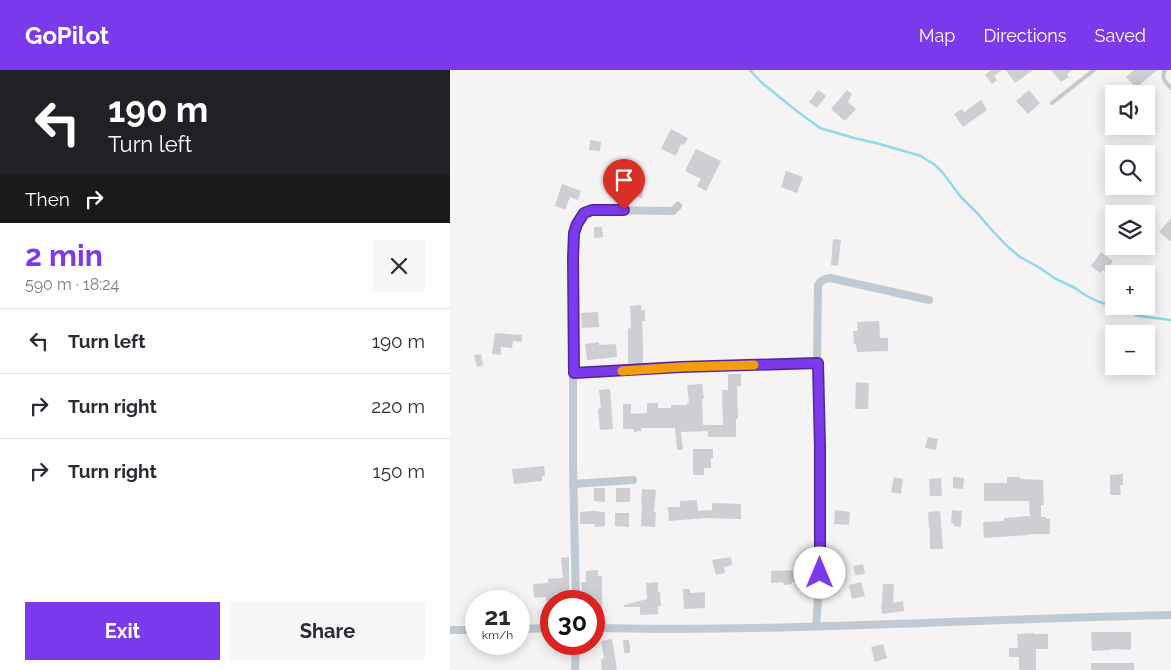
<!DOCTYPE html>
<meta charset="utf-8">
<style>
body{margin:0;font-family:Raleway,sans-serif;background:#f7f7f7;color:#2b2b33;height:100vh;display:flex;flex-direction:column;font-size:19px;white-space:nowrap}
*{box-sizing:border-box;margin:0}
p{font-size:16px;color:#7c7c81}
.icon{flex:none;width:28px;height:28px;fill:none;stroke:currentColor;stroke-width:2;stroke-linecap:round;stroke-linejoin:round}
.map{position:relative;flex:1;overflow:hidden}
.details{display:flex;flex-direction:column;background:#fff;width:450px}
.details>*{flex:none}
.banner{background:#202124;color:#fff;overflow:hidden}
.controls{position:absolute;left:655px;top:15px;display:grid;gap:10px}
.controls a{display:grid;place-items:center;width:50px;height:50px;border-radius:0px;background:#fff;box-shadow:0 2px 12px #0003;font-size:25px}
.speed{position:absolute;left:15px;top:520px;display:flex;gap:10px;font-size:25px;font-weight:700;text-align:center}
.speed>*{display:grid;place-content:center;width:65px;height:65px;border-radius:50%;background:#fff;box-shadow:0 2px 12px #0003;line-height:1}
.speed small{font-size:12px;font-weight:400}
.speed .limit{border:8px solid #d22;background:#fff;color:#111}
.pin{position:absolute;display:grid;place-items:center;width:42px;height:42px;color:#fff;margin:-51px -21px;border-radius:50% 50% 50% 0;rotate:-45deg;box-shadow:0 0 5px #0007}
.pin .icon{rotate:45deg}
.me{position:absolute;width:55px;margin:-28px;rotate:0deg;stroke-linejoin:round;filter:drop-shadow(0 0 4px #0008)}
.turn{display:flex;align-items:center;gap:18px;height:105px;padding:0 25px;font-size:22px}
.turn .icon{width:65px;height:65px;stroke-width:2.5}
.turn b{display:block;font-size:35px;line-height:42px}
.then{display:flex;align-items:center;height:48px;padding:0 25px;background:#0003;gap:10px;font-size:19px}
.round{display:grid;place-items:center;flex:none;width:52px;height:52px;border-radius:0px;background:#f7f7f7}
.overview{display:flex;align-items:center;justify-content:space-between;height:85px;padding:0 25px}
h1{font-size:30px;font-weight:700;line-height:38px;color:#7c3aed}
.button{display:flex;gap:10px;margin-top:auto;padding:10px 25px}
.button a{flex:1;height:58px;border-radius:0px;background:#7c3aed;color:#fff;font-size:20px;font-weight:700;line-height:58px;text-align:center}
.button a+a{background:#f7f7f7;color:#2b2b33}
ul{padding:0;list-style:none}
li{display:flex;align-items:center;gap:15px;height:65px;padding:0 25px;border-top:1px solid #e1e1e2}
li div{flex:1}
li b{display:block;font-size:19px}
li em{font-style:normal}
header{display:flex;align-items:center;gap:30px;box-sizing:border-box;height:70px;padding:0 25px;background:#7c3aed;color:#fff}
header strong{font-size:24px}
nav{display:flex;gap:28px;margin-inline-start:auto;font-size:18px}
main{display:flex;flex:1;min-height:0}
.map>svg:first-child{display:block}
</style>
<header>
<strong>GoPilot</strong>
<nav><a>Map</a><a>Directions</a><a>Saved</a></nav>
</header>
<main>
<section class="details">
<div class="banner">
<div class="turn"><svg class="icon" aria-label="left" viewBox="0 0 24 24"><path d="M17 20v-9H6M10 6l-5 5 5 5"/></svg><div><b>190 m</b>Turn left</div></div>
<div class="then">Then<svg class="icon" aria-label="right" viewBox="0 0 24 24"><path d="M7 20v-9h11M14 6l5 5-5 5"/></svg></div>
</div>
<div class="overview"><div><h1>2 min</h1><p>590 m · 18:24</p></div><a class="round"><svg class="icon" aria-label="close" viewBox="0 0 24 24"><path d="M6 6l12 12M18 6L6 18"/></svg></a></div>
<ul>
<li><svg class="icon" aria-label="left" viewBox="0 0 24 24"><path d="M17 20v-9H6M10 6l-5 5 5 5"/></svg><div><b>Turn left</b></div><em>190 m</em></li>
<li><svg class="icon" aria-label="right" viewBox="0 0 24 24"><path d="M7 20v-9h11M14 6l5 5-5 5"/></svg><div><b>Turn right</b></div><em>220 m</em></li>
<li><svg class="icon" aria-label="right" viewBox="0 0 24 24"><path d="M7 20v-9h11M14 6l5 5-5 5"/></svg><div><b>Turn right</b></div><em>150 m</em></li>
</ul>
<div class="button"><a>Exit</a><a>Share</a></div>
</section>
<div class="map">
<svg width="721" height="600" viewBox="0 0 721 600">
<rect width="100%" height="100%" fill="#f5f3f3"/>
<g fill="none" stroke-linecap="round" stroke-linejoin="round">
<polyline stroke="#90daee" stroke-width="2.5" points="300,0 311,12 348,42 370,58 404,68 426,73 471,86 485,95 493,103 510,126 529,145 539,157 557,176 570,187 590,198 604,208 625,218 635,225 647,231 689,246 721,250"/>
</g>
<g fill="#cdcfd5">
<polygon points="541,0 552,0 544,6 547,10 542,14 535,5"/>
<polygon points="556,0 583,0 565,13"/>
<polygon points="601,0 622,0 617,4 619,7 611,12"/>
<polygon points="684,0 707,0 686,18 676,7"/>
<polygon points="368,20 376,26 367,38 359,32"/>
<polygon points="397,20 402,24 398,32 406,39 395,51 381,39"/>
<polygon points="579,20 590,33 578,44 566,31"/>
<polygon points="531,30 537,40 513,57 504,44 512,39 514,42"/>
<polygon points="221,59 238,68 234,75 231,74 226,86 211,79"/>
<polygon points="140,70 151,72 150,81 139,80"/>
<polygon points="246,79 271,91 256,121 247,116 251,109 235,101"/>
<polygon points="336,101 353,107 347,123 331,117"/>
<polygon points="174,111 194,113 192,128 178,124 179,117 173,117"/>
<polygon points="112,114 131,121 128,130 120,127 115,140 105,136"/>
<polygon points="721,148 721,172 709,162"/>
<polygon points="144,157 152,157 153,167 144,168"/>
<polygon points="383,169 391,170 388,196 381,195"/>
<polygon points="651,182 663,191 655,202 653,200 650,203 641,196"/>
<polygon points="191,235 192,241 195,240 195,251 192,251 193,274 193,294 178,293 178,259 181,258 180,236"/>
<polygon points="148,242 149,257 132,258 131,243"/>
<polygon points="429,251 430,268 438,268 438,281 407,282 406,274 404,274 403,261 408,261 407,252"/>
<polygon points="45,263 72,265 72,272 63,271 62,278 51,277 51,285 42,284"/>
<polygon points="149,272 149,275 166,274 167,287 137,290 135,274"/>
<polygon points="31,284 33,295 27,297 24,285"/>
<polygon points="278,304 291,304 291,316 287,316 288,349 286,349 286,367 258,367 258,361 231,362 233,380 227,380 225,358 191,358 191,361 184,362 183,359 173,359 173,334 181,334 181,344 197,343 197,333 208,333 208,338 221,338 221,335 237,335 237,333 239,333 237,315 252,314 254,329 252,329 253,355 273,355 272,320 278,320"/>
<polygon points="406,312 419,313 418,339 405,339"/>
<polygon points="160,319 163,359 150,360 148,339 151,338 149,320"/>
<polygon points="478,367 488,369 486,380 475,378"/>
<polygon points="243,379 263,379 263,388 261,388 261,398 254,398 254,405 243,405"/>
<polygon points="94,396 95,406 92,406 92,411 64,414 62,399"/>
<polygon points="673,404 673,415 670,415 671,425 660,425 660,405"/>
<polygon points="444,407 453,409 451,424 441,422"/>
<polygon points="503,407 514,408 513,419 503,418"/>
<polygon points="557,407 570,407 570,409 593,410 594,435 591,435 591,447 596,447 596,449 600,449 600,464 579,464 579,465 534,468 533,452 554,451 554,448 580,446 579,431 534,431 534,413 557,413"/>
<polygon points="491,408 492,426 480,426 479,409"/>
<polygon points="144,418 155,418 155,432 144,431"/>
<rect x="166" y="418" width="14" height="14"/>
<polygon points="192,419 206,420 204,442 206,442 205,457 191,456 192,433 191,433"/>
<polygon points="247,430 248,441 262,440 262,433 291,434 291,449 256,448 219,451 218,437 230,437 230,431"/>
<polygon points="385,440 400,442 399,455 384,454"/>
<polygon points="502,440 512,441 511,457 504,456 504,454 501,453"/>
<polygon points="143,441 155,442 155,456 145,457 145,454 130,454 130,442"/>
<polygon points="490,441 493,479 480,479 480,458 479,458 478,442"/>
<polygon points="165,443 179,443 179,457 165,456"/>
<polygon points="119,487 119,523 105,523 106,531 96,531 96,527 84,528 83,514 98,513 98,509 113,508 111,488"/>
<polygon points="281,487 282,495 274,497 275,503 266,505 262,490"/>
<polygon points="413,494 415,504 405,505 403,496"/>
<polygon points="148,500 148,506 152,506 152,537 144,537 144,531 133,531 131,512 136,512 136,501"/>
<polygon points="347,500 348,512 342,512 342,514 334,515 333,512 321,513 321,501"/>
<polygon points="208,512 208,522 210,522 211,536 208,536 208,544 190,545 190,537 174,537 174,535 197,529 196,513"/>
<polygon points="411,512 415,526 402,529 399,515"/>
<polygon points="433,514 444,514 443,533 453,531 454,541 432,544 431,534 432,534"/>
<polygon points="233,519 240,519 240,523 255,522 255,538 234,539"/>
<polygon points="641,562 681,562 681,580 661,579 661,580 642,581"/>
<polygon points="584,563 584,564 598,564 598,579 586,579 586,600 569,600 569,587 559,587 559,578 568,578 567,564"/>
<polygon points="162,569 167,600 152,600 151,590 154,588 151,571"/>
<polygon points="173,570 179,570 179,574 180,574 180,583 174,583"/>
<polygon points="433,574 437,588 425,592 421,577"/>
<rect x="641" y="593" width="43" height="7"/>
</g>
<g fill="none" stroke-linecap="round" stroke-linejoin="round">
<g stroke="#c1cad2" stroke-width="4">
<path d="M715,0C711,8 715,12 721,18"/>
<polyline points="602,33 644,0"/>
</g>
<g stroke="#c1cad2" stroke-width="8">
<polyline points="124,303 231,297 367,293"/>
<polyline points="123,414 183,410"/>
<path d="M126,531L123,396V188C124,176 122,151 134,143C137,141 139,141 142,140L223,141L228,136"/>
<path d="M366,556L370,503V378L367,293L368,215C371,210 374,209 380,208L479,230"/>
<path d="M144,558C336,562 529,549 721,545"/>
<polyline points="69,559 101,558"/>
<polyline points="0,560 26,560"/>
<polyline points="125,600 126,574"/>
</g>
</g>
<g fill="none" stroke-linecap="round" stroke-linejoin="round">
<defs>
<polyline id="route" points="174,140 142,140 134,143 127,154 124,163 123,188 124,303 231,297 368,293 370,378 370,503"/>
</defs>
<use href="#route" stroke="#51269a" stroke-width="12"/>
<use href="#route" stroke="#7c3aed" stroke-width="9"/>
<polyline stroke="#f59e0b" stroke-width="9" points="172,301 231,297 304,295"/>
</g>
</svg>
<div class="controls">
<a><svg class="icon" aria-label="sound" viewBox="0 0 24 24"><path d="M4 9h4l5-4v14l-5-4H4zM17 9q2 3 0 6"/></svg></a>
<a><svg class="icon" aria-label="search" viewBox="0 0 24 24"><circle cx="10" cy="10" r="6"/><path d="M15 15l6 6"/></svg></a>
<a><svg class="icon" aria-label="layers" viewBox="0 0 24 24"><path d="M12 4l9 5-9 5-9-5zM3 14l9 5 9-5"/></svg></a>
<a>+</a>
<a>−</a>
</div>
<div class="speed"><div>21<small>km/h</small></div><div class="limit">30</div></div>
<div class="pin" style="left:174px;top:140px;background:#d93025"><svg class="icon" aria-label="arrive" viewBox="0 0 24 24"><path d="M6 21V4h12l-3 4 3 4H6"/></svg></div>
<svg class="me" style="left:370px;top:503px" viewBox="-20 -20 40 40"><circle r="19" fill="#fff"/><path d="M0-13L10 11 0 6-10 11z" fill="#7c3aed"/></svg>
</div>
</main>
